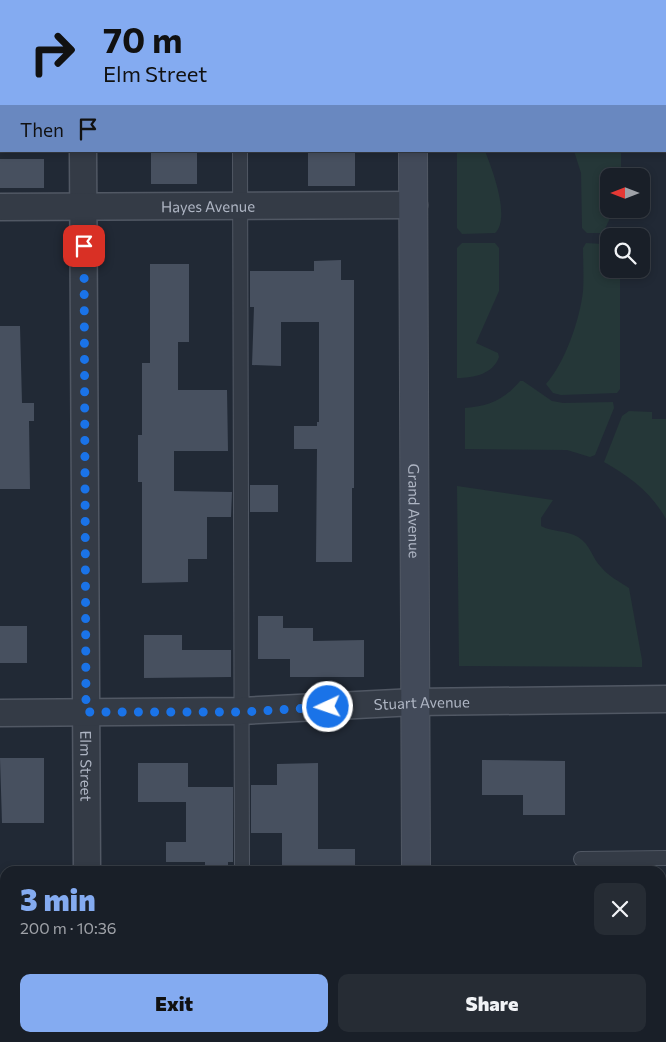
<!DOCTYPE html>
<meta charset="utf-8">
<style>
body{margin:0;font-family:Commissioner,sans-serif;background:#262c34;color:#f1f3f6;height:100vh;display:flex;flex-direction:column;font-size:19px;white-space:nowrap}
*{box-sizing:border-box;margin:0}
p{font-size:16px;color:#9fa2a8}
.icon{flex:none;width:28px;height:28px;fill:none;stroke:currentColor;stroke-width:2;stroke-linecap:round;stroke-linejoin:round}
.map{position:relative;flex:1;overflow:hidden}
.panel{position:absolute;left:0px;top:866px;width:666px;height:176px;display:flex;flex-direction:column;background:#191f28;border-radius:15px 15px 0 0;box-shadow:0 2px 8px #0003,0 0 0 1px #373d45}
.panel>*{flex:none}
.hud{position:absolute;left:0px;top:0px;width:666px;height:152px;box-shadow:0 2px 8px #0003,0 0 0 1px #373d45;background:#84abf1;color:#111;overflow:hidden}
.needle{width:32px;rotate:270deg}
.controls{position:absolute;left:600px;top:168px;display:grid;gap:10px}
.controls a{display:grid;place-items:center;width:50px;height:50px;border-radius:10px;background:#191f28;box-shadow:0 2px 8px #0003,0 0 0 1px #373d45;font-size:25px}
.pin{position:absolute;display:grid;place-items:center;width:42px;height:42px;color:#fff;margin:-21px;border-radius:10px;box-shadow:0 2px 8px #0006}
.me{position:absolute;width:55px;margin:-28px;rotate:267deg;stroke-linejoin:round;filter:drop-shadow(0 0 4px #0008)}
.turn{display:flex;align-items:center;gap:18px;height:105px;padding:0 20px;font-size:22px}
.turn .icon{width:65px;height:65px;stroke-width:2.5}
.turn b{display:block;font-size:35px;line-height:42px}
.then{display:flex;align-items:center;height:48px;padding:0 20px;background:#0003;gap:10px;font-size:19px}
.round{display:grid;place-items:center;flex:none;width:52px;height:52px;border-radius:10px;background:#262c34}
.headline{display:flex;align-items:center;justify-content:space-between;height:85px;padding:0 20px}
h1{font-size:30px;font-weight:800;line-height:38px;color:#84abf1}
.cta{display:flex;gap:10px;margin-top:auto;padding:10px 20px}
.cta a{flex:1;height:58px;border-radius:10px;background:#84abf1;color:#111;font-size:20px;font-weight:800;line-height:58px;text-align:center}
.cta a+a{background:#262c34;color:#f1f3f6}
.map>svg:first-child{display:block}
</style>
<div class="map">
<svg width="666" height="1042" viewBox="0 0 666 1042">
<rect width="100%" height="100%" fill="#212935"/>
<g fill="#253738">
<path d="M457,151H485C492,169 511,218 495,233L462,234L457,228Z"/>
<polygon points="574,151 621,151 621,176 609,176 609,209 620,209 620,212 611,216 603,233 587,233 582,228 581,173"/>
<path d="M462,243H495L499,248V291L476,343L498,353L499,357C493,374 474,378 457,378V248Z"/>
<path d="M586,243L603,244L609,258V269H620V389L617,393L561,395L553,393L546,384C565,363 580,319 583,291C584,277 583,262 583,248Z"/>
<path d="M520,381H523L552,401L563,403L613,402L614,408L595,455L590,457L567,450L465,449V408C489,406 504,400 520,381Z"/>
<path d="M629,411L652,412V419H666V519C651,492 629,476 604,462L622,416Z"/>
<path d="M457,486L553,500L541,518V526C552,532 566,530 578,537C591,545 592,558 601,567C608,576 620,582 629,588L642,660V667L459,666Z"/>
</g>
<g fill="#47505f">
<rect x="151" y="151" width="46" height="33"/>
<rect x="308" y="151" width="47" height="35"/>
<rect x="0" y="159" width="44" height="29"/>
<polygon points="341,260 341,280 354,280 354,488 352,488 352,562 316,562 317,449 294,449 294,426 317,426 317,422 319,422 319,322 281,322 281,366 252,365 254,307 250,307 250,271 314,271 314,261"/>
<polygon points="150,264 189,264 189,342 178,342 178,390 227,390 228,451 174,451 174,491 232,492 231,517 207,517 207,559 188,559 188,582 142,583 142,482 138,482 138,435 142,435 142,363 150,363"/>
<polygon points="0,326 20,326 22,403 34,403 34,421 29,421 30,489 0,489"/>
<rect x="250" y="485" width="28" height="27"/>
<polygon points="258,616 283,616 283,628 313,628 313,641 364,640 364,677 290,677 290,659 258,659"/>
<rect x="0" y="626" width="27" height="37"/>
<polygon points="144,635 182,635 182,650 231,650 231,677 144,678"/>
<polygon points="0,758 44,758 44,823 2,823"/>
<polygon points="482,760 565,761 565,815 523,815 523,795 482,795"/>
<polygon points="138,763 188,763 188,787 233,787 233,862 228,862 228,871 205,871 205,862 166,862 166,842 186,842 186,802 138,802"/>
<polygon points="318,763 318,849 355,849 355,871 322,871 322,867 282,867 282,833 251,833 251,785 277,785 277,764"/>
</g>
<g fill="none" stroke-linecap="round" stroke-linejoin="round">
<defs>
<g id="lane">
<polyline points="239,0 239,1"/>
<polyline points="240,151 242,871"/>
<polyline points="581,859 666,858"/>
<polyline points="243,1038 243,1042"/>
</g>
<g id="street">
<polyline points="82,0 82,1"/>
<path id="s1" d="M83,151L87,871"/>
<path id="s2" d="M0,207L414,205"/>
<path id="s3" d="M0,713L241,711L415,702L666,699"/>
<polyline points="661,991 666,991"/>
<polyline points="87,1038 87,1042"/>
</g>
<g id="secondary">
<polyline points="413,1 413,0"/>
<path id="s4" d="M413,151L416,871"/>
<polyline points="416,1038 416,1042"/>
</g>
</defs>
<use href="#lane" stroke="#515864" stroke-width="16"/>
<use href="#street" stroke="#515864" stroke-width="29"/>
<use href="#secondary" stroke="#515864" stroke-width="30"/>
<use href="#lane" stroke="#343b46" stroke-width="14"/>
<use href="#street" stroke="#343b46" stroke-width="26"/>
<use href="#secondary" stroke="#424a59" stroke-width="28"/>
</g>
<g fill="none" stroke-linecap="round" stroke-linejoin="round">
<polyline stroke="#1a73e8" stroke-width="9" stroke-dasharray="0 16.2" points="84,246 86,712 241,712 328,707"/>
</g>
<g text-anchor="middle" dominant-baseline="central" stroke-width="4" stroke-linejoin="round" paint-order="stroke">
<g font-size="15" fill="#aeb5c3" stroke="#19202a">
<text stroke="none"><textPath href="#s2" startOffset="208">Hayes Avenue</textPath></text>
<text stroke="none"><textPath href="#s4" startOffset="360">Grand Avenue</textPath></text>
<text stroke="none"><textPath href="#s3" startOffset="422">Stuart Avenue</textPath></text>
<text stroke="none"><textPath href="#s1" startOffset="615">Elm Street</textPath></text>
</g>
</g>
</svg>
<div class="controls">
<a><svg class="needle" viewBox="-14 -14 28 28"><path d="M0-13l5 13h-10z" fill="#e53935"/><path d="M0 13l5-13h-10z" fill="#9fa2a8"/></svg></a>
<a><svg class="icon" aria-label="search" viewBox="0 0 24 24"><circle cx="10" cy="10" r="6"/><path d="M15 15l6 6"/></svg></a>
</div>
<div class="pin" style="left:84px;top:246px;background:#d93025"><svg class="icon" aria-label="arrive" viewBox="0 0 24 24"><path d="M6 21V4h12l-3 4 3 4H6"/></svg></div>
<svg class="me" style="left:328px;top:707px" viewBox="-20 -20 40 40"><circle r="17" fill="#1a73e8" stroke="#fff" stroke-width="3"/><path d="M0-11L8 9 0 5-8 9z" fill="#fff"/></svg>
<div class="hud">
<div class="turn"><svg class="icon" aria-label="right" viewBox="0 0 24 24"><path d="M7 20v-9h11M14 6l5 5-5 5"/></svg><div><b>70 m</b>Elm Street</div></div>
<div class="then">Then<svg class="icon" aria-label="arrive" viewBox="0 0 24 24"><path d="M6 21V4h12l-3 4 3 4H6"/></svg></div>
</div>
<section class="panel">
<div class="headline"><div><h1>3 min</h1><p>200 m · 10:36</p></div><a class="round"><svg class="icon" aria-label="close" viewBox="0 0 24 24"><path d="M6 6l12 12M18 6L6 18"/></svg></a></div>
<div class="cta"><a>Exit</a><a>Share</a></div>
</section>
</div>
